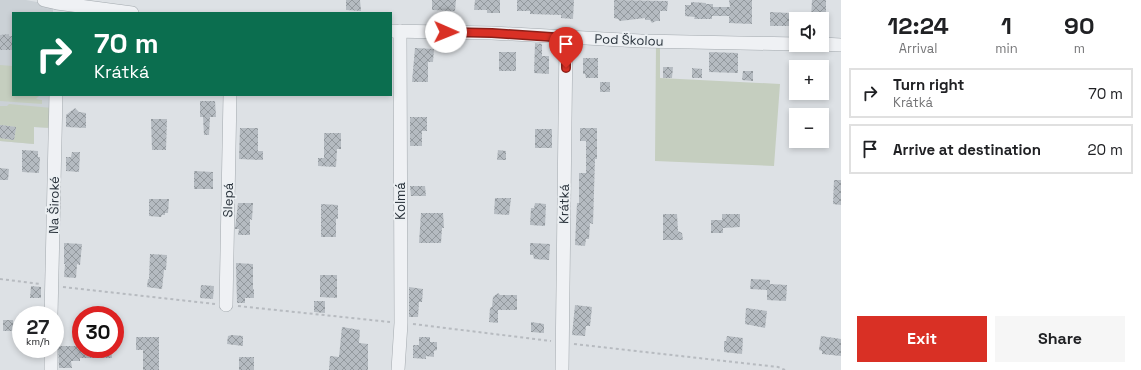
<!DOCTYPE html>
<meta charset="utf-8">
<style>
body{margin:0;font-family:"Space Grotesk",sans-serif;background:#f6f6f6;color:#202124;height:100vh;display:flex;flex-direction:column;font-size:15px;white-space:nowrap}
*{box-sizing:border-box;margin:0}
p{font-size:13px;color:#757577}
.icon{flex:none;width:22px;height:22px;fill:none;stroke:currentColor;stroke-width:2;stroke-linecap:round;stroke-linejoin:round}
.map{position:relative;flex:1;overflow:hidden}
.side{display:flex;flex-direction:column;background:#fff;width:300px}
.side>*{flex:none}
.hud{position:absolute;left:12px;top:12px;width:380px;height:84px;border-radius:0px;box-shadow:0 2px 6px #0003;background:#0b6e4f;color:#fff;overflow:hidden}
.fabs{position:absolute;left:789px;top:12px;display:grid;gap:8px}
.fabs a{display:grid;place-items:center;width:40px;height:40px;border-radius:0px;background:#fff;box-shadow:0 2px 6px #0003;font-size:20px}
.speed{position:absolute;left:12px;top:306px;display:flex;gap:8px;font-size:20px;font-weight:700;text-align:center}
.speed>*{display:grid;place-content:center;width:52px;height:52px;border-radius:50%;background:#fff;box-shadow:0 2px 6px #0003;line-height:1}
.speed small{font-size:10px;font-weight:400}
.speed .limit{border:6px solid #d22;background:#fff;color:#111}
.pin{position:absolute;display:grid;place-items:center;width:34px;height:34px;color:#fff;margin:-41px -17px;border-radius:50% 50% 50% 0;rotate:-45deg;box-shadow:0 0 4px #0007}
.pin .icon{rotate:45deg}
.me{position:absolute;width:44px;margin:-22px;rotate:91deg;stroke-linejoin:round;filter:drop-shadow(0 0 3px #0008)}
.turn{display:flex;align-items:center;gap:14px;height:84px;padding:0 16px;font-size:18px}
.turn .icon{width:52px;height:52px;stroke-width:2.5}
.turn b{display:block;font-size:28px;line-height:34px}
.eta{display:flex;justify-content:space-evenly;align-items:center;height:68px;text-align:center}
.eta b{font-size:24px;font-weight:700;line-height:28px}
.primary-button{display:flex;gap:8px;margin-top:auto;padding:8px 16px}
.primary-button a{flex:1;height:46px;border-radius:0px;background:#d93025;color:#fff;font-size:16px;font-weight:700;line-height:46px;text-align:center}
.primary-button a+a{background:#f6f6f6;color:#202124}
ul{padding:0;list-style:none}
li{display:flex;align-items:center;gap:12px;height:50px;margin:0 8px 6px;padding:0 8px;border:2px solid #e0e0e0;border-radius:0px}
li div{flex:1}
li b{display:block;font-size:15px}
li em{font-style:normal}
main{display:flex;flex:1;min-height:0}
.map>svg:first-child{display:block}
</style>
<main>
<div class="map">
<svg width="841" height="370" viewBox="0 0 841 370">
<defs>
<pattern id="building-cross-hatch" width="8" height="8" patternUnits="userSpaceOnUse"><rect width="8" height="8" fill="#b5bbc1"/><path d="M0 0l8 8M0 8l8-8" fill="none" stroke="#93999e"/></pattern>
</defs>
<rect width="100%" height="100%" fill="#dde1e5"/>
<polygon fill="#cbd1d6" points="0,0 26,0 53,5 53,13 13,13 13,95 52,95 52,128 34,127 34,144 0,141"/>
<g fill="#c5cebf">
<polygon points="656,44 660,44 660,78 780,84 774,166 655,161"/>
<polygon points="0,65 13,66 13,95 40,95 36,99 42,100 42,104 0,101"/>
<polygon points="9,104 52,108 52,128 34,127 34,144 0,141 0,138 14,140 16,127 0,125 0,106 7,106"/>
</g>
<g fill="url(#building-cross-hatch)">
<polygon points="346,0 360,0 361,11 346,10"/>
<polygon points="432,0 456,0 455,11 432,10"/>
<polygon points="475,0 500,0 500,13 487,13 487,10 474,10"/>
<polygon points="517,0 574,0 573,19 561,18 561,15 530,14 530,11 517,11"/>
<polygon points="614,0 668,1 667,11 660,11 660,21 656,21 652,23 650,20 645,20 645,18 620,21 618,19 614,18"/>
<polygon points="729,0 752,0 752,24 729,23 729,16 712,16 712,19 694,19 695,17 685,16 685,5 691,5 691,2 706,3 706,4 713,4 713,7 730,7"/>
<polygon points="812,0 826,0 826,18 824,19 811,19"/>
<polygon points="770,12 789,13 789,26 770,26"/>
<polygon points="9,34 9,36 13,36 13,50 0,50 0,35"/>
<polygon points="535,43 542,44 542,56 549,56 549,74 534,73"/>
<polygon points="415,48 434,49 433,62 428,62 428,82 412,82"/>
<rect x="499" y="52" width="17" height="19"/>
<polygon points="709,52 738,53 738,73 709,72"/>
<polygon points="583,58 598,58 598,78 586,78 585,74 583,74"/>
<polygon points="663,67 673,67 672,78 663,78"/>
<polygon points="692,68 702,69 702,78 692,78"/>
<polygon points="743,71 753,71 753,81 742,80"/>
<rect x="600" y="82" width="10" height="10"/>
<polygon points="200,101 215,101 216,117 210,117 209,135 204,135 203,117 200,117"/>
<polygon points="75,108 79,112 86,113 86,128 66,127 66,115"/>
<polygon points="410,117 427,117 427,131 422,131 422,146 410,146"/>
<polygon points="151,119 167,119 166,150 152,150"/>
<polygon points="0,125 16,127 14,140 0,138"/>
<polygon points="240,128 258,128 258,151 263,151 263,160 239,159"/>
<polygon points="580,128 597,128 597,159 595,159 593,224 590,223 589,239 586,239 585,246 575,245 577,203 579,203 579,173 586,173 586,141 580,141"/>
<rect x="535" y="129" width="17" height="19"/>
<polygon points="324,133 341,133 341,149 337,149 336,167 318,166 318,158 324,158"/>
<polygon points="22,150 38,151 38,157 40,157 39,173 22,172"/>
<polygon points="498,150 506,151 506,160 497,160"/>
<polygon points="72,152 80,152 79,172 66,171 66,157 71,157"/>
<polygon points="0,168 9,169 8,180 0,180"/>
<polygon points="194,171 213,172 213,189 194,189"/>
<polygon points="834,180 841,180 841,205 833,204"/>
<polygon points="410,186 425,186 426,196 411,196"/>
<polygon points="495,198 511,198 509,215 494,214"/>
<polygon points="149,199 169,199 168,213 165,213 165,215 162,215 161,217 149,216"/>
<polygon points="238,203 253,203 252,220 250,219 250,235 238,235 239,229 235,229"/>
<polygon points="535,203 546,204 545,226 530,225 531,208 534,208"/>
<polygon points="321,204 338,205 338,219 336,219 336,237 321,237"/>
<polygon points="421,213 443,213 444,228 442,228 441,243 419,243"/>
<polygon points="663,214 677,214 678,231 682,233 683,240 663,240"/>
<polygon points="722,214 740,214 740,227 723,228 723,233 711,233 711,220 722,220"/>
<polygon points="64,243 82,244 80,265 77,264 76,278 64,277 65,264 64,264"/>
<polygon points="530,243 550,244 549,260 534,259 533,255 530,255"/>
<polygon points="150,254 167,255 166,270 164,270 162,289 147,287 148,279 149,279"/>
<polygon points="236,263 253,264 253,289 254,289 254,298 245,298 245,303 237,303"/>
<polygon points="320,275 337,275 337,298 320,297"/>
<polygon points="751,279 770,280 770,284 787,285 786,301 767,300 767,290 750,289"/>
<polygon points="201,285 214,286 213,299 200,298"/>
<polygon points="31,286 41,287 41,298 30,298"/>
<polygon points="409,287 423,289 422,302 419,302 418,317 409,317"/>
<polygon points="498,293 500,295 517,295 517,310 498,310 498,323 489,322 490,308 492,307 493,297"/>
<polygon points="314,301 325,301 325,313 314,312"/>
<polygon points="575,305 592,307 590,326 586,326 585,336 572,335"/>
<polygon points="746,308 767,311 765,328 745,324"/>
<rect x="3" y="320" width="10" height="11"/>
<polygon points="531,322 544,324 544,333 531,332"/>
<polygon points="342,327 360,330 359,343 368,344 368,370 329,370 330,356 339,357"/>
<polygon points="232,335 243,336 243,346 227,344 228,336"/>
<polygon points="727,336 743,338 742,354 724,352 724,341 726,341"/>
<polygon points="821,336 841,339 841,356 822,354 822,351 819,350"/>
<polygon points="136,337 159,337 159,370 143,370 143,350 136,350"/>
<polygon points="419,337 430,337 430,342 437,342 437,350 434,351 434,357 426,356 426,359 413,358 413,345 419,345"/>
<polygon points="58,346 80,346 80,349 111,349 112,358 80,358 80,361 71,361 72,368 59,368"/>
<rect x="239" y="357" width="15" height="13"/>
</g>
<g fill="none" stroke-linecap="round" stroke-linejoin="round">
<defs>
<g id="minor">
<polyline points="44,0 57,3 132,13"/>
<polyline points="391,31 492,33 641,41 796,44"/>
<polyline points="822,44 841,45"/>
<polyline points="226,305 230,95"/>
<polyline points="51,315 56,95"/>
<polyline points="51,370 51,349"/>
<polyline points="398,370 401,323 400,31"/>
<polyline points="562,370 566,38"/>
</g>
</defs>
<use href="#minor" stroke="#a3a9ae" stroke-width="14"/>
<g stroke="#b7bbc0" stroke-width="2" stroke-dasharray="3 3" stroke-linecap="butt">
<polyline points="0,279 40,284"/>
<polyline points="63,287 215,304"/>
<polyline points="238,306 390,322"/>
<polyline points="413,324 551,341"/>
<polyline points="574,344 778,367 785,370"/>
</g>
<use href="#minor" stroke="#eff1f4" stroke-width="13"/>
</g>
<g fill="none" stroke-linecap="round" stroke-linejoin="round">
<defs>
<polyline id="route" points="446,32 492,33 566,38 566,68"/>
</defs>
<use href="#route" stroke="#8d1f18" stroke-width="10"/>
<use href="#route" stroke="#d93025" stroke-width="7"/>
</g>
<g text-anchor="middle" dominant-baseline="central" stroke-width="3.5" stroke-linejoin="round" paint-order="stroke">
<g font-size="13" fill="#28313a" stroke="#ecf0f3">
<text transform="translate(629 40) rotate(2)">Pod Školou</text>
<text transform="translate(228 200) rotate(-89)">Slepá</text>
<text transform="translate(400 201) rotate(-90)">Kolmá</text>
<text transform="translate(564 204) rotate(-89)">Krátká</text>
<text transform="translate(54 205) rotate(-89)">Na Široké</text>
</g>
</g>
</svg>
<div class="fabs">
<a><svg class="icon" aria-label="sound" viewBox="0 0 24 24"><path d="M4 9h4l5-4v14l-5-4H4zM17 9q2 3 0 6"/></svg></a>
<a>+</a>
<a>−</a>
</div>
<div class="speed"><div>27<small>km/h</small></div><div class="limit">30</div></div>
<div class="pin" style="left:566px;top:68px;background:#d93025"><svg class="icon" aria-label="arrive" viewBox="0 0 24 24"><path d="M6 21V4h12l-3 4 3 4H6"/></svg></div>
<svg class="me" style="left:446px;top:32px" viewBox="-20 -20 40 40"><circle r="19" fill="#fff"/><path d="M0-13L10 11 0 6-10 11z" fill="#d93025"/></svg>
<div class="hud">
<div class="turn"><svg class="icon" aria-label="right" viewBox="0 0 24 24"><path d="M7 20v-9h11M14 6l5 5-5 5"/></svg><div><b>70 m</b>Krátká</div></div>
</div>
</div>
<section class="side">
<div class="eta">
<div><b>12:24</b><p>Arrival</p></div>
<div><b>1</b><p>min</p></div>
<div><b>90</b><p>m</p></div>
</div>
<ul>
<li><svg class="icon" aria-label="right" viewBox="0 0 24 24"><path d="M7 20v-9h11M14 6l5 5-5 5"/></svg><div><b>Turn right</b><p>Krátká</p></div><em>70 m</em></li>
<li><svg class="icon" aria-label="arrive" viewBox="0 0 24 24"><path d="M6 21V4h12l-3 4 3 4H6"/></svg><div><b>Arrive at destination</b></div><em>20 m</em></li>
</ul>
<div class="primary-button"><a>Exit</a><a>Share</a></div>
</section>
</main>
